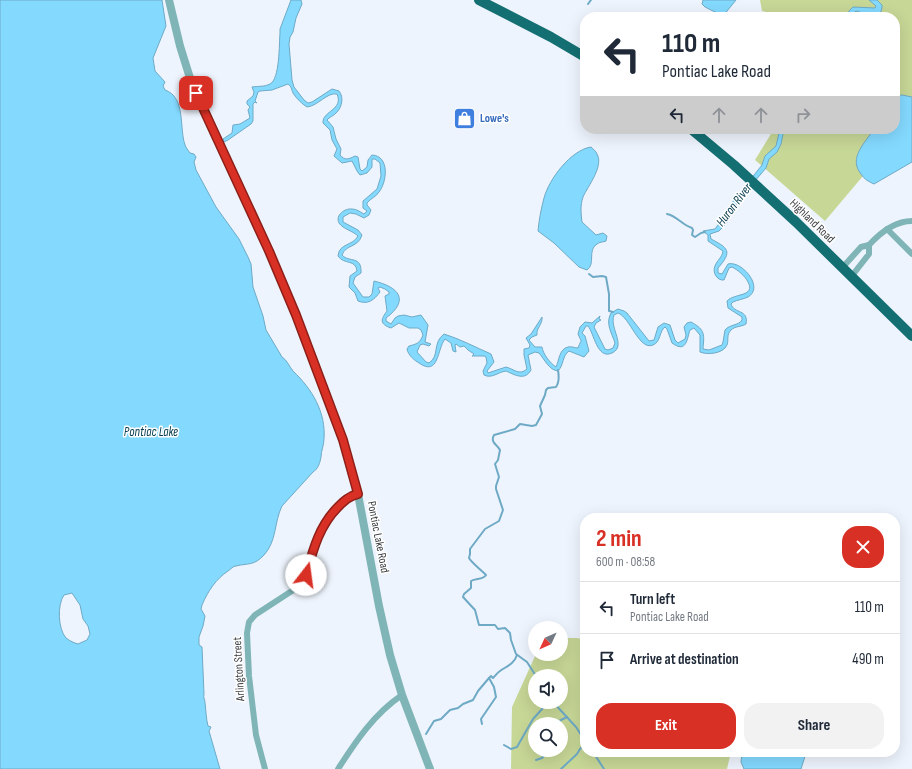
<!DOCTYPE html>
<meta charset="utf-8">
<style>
body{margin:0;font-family:"Sofia Sans Condensed",sans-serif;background:#f2f2f3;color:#1f2937;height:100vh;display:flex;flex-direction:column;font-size:15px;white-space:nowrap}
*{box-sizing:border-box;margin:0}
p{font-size:13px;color:#747a83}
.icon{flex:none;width:22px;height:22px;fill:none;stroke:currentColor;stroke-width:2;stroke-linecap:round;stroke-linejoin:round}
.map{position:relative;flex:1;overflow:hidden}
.side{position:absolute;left:580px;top:513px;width:320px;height:244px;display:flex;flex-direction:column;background:#fff;border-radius:16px;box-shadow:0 4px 16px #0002}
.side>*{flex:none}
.hud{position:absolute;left:580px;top:12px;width:320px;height:122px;border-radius:16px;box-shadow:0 4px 16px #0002;background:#fff;color:#1f2937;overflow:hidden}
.needle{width:26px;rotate:226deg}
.controls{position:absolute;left:528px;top:621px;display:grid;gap:8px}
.controls a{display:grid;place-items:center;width:40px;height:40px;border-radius:50%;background:#fff;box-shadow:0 4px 16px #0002;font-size:20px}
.pin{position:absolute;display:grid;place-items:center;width:34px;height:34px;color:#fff;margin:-17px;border-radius:8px;box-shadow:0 2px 6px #0006}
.me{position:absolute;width:44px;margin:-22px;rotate:15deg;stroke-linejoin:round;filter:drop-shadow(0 0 3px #0008)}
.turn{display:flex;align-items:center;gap:14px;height:84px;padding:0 16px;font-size:18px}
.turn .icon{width:52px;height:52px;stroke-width:2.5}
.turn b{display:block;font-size:28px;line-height:34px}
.lanes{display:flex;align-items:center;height:38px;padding:0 16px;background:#0003;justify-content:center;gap:20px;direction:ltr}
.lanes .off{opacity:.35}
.round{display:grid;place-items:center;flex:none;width:42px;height:42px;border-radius:16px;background:#f2f2f3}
.overview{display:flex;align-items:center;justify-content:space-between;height:68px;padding:0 16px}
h1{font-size:24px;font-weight:700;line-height:30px;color:#d93025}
.cta{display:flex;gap:8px;margin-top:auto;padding:8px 16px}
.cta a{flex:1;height:46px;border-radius:16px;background:#d93025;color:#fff;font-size:16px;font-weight:700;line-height:46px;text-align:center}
.cta a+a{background:#f2f2f3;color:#1f2937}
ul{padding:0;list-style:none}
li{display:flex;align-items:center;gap:12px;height:52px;padding:0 16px;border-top:1px solid #e0e1e3}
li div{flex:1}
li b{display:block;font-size:15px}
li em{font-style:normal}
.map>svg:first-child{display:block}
</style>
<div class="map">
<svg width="912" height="769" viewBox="0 0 912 769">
<rect width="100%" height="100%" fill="#eef4fd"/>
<g fill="#c7d796" fill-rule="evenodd">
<polygon points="760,0 912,0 912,107 868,170 825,221 755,160 774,129 895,129 895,17 772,17 770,13 762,11"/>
<path d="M561,638H578L585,641V752H731L727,769H511L512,707L536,654H561ZM535,676H561V702H535ZM535,724H561V750H535Z"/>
</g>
<g fill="#84d9ff" stroke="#6eaac5" fill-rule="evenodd">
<path d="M0,0H162L166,26L153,58L155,71L165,82L163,86L165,90C186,97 179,128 185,145C186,148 188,150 190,153L194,154L196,157L194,162L196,170L216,207L239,239L248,257L251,264L253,287L263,316L266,330L282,357C287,360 289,366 293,371C312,389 326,412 324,439C324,445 321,451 321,457C320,463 318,469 313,472L282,506C274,522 277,541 264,555C254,566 248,563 236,566C233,566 231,569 228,571C216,579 208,591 202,605L201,609L205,616L203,626L199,637V645L202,647L204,694C203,698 205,699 205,703C206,711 206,718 208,726L211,727L209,731L220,769H0ZM72,593L80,605L83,619L88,626L90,634L87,640L78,644C74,643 70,641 66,638C58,629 57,605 64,595Z"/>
<path d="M291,0H301L302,4L296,18L293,32L290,37L289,44L292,80L294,87L304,100L308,103L312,102L332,89L339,91C344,97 342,107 337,112C334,116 329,117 327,120L333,127L336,139L341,149L340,155C345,161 349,159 355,156L358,157L360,169L362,171L367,167L368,160L372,155C390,156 387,182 379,192C376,197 371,198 367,203V205L371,210L369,215L364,218L356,214L350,213L343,217V222L358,230L362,235C358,248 346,244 342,255C349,263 362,255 361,273L355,277L353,283L363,297H369L372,294L374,281C399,287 410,300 386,318V321L391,324L395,318L398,316L404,315L412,317L421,315L428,325L425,342L431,344L429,346L423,344L420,345L417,352L426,362L429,363C440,356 432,343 444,334C460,339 475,347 491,354L494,362L487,371L488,373L506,367C514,369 519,376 527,369L524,355V349L529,348L530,345L526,338L531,334L542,317C543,324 536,328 537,335L532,337L529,340L535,347H542C543,354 550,363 556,367C559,361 559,349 568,347C571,346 575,348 578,348C582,337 582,344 578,334L580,327L585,322L592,323L600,316L599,319L601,320L596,323L594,327L605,349L608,350L613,348L615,343C612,333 605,324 611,313L618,309L624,311L627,313L649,341L654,340L658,327L664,323L670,325L675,340L678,343L685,339L686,335L684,327L687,323L691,322C706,330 704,335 703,349L709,350L722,345L723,342L725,330C730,324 738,326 742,320V317L728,308L727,301C734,293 756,297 748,282C745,276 738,270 732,267L729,268L724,280C717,281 712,272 715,266C717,260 722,258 723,251L708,241V235L703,231L715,229L718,225L734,200L762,165L765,156L776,146L780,129H784L781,144L777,152L769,159L766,168L738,201L726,224L719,231L710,234L711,239C728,248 733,251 718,268V273L722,274L728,264C741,260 765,287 748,297C744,299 737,300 733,302L731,304C734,314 749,309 746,324C741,327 735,326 731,330C726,335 729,340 727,345C723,354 707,355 700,352V335L694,328L690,330C687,338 687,354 672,343L667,329L665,327C659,331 661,342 653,345C639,351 630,317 618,313L614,315C609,328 627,346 612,353C597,360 594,333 588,326H586L582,333L585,336L589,351L584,357L569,351C562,356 564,365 558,371C549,370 545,360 539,353L535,352L528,355L531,370C525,381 515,375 506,371C498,372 492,379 484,375L483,371L487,363L486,357L484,356H472L474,354L468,350L464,346L460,347L456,344L455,345L456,352L453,351L451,343L445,339C437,349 439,377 419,363C414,360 408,355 407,349L409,346C417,344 420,343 423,335L421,330L418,328H409L399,323L391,328C379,324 381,319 387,311L385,296L389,294V292L385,289L380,287L378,288L380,292C374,300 368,305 358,301L355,293L349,287L350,276L357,271C356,259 344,265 338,256C339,243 353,246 358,236C353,231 343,229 339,223C335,215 345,208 352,209C357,209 360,212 364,214L367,211L363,208V201L377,189L381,176L380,163L375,159H372V167L367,173L360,175L357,171L352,161L342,163L334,156L337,149L332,140L330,130L323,123C322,111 344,110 337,94C327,92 318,106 307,107C302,104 296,98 293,93C291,89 292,87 288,84L272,90L260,91L258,92L255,101L257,103L255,102L253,104V121L251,124L228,140L224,142L223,139L232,133L233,125L240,124L250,118L248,110L250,107L247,104V101L253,96L254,92L252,87C258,86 264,87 270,84C280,79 279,44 280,33V29Z"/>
<polygon points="703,0 736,0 723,16 705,7 702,4"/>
<polygon points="869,0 877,0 882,5 882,8 880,14 870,17 863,13 856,11 853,13 852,17 847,17 849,11 853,7 875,8 876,6"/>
<path d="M902,95L912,97V162L874,184C869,182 864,179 861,174C848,158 865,143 874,129H895V96Z"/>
<path d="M591,147C593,149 596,151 597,154C604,166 588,186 583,197C580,206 581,214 582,222L596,235L603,233L607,236L606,241C604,242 599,242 597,244C587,250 596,264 587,270L579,267L554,243L538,231C539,220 541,209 544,198C549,179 571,150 591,147Z"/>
<polygon points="742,752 814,752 806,753 801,769 744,769 741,762"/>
</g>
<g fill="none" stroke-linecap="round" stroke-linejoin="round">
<g stroke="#6eaac5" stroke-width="2">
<polyline points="588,4 591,0"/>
<path d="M667,214C677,216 682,225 692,228L693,230L692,235L695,237L701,233L705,232"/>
<polyline points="589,274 593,277 602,276 606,277 609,294 609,311 613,312"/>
<path d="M536,676L527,662L516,654L511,640L510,633L505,628L498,629L495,625H479L475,610L463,597L464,594L471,588V581C476,578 483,580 486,575C481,570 471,562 469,558L470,554V549L485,529L499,521L503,510L496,489V486L499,477L495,464L498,460L500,450C497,444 490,443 494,435L515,429L520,424L532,426L536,425L542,414L540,406L545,395L546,390L548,388L556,387C559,383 559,376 558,370"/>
<path d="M489,678L491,676L493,678C495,676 497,673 500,671C507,666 514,664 517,655"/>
<polyline points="553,702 576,727 585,741"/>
<polyline points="482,724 481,719 496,697 494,687 489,678"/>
<polyline points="556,724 559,721 567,717"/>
<polyline points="426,734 434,721 441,719 450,710 458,708 463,704 473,700 478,691 489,678"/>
<polyline points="504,745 511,749 517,747 533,719 543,708 547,702"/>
<polyline points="593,752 604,769"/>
<polyline points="536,760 542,758 547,752 546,750"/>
<polyline points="561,769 577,754 580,749 585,744"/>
</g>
<g stroke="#80b5b7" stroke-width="6">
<polyline points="887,229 912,254"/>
<path d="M869,245C880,233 895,221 912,221"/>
<polyline points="842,268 861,247 869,245 869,254 851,277"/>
<polyline points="265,769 256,735 249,676 247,633 249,622 255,615 301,585 307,575 318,536 324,523 347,498 358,494"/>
<path d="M338,769C356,741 374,714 402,695"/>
</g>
<polyline stroke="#80b5b7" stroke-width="8" points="169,0 180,46 190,78 269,251 304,335 343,440 358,494 379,606 390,655 402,695 430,769"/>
<g stroke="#146f72" stroke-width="10">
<polyline points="479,0 551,37 585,57"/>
<polyline points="691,129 734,165 796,222 912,336"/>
</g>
</g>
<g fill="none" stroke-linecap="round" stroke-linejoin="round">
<defs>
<path id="route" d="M196,93L269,251L296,315L343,440L358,494C349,496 344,501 338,507C319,526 313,550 306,575"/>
</defs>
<use href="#route" stroke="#8d1f18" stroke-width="10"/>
<use href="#route" stroke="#d93025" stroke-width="7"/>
</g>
<defs>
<symbol id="shop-square" viewBox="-11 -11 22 22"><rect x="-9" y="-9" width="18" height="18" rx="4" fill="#3f7fe0" stroke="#fff"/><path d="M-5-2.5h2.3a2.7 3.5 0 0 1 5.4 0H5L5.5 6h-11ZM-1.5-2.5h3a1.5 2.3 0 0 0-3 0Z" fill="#fff"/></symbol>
</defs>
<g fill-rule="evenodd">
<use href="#shop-square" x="452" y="106" width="25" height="25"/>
</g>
<g text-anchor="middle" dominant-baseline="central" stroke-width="3" stroke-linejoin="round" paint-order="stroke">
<g font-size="12" font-weight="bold" fill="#366cbe" stroke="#fff" text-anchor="start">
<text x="480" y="118">Lowe's</text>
</g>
<g font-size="12" fill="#393c3f" stroke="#fff">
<text transform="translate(812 221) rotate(44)">Highland Road</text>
<text transform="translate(378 537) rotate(79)">Pontiac Lake Road</text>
<text transform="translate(239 669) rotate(-93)">Arlington Street</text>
</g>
<g font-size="13" font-style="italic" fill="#03394c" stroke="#fff">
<text transform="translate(734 205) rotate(-53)">Huron River</text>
<text x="151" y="432">Pontiac Lake</text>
</g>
</g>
</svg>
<div class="controls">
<a><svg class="needle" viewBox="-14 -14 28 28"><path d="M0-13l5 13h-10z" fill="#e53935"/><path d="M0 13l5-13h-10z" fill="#747a83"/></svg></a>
<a><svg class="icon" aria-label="sound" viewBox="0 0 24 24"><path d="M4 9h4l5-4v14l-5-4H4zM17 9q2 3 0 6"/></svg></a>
<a><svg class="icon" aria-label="search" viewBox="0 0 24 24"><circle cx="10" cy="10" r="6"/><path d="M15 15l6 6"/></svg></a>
</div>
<div class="pin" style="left:196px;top:93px;background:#d93025"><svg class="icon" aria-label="arrive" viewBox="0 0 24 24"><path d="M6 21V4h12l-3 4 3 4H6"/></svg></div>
<svg class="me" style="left:306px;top:575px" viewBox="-20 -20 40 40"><circle r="19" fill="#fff"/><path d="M0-13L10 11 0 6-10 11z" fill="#d93025"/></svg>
<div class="hud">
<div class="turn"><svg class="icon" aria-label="left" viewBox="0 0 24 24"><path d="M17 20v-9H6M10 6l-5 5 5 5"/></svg><div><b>110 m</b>Pontiac Lake Road</div></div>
<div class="lanes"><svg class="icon" aria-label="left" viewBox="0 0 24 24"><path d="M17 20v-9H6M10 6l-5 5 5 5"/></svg><svg class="icon off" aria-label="ahead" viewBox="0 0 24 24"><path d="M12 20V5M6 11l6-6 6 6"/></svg><svg class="icon off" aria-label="ahead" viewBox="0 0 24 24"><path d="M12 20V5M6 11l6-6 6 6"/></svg><svg class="icon off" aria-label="right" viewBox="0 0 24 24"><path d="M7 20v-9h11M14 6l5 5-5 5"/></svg></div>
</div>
<section class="side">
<div class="overview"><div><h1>2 min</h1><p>600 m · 08:58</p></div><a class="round" style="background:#d93025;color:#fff"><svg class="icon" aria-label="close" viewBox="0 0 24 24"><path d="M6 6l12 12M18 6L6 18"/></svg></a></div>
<ul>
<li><svg class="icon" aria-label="left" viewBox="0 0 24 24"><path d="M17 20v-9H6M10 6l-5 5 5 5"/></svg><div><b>Turn left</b><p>Pontiac Lake Road</p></div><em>110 m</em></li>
<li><svg class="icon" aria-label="arrive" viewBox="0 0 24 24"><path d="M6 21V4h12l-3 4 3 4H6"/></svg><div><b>Arrive at destination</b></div><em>490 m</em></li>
</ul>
<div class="cta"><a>Exit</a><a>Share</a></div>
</section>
</div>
